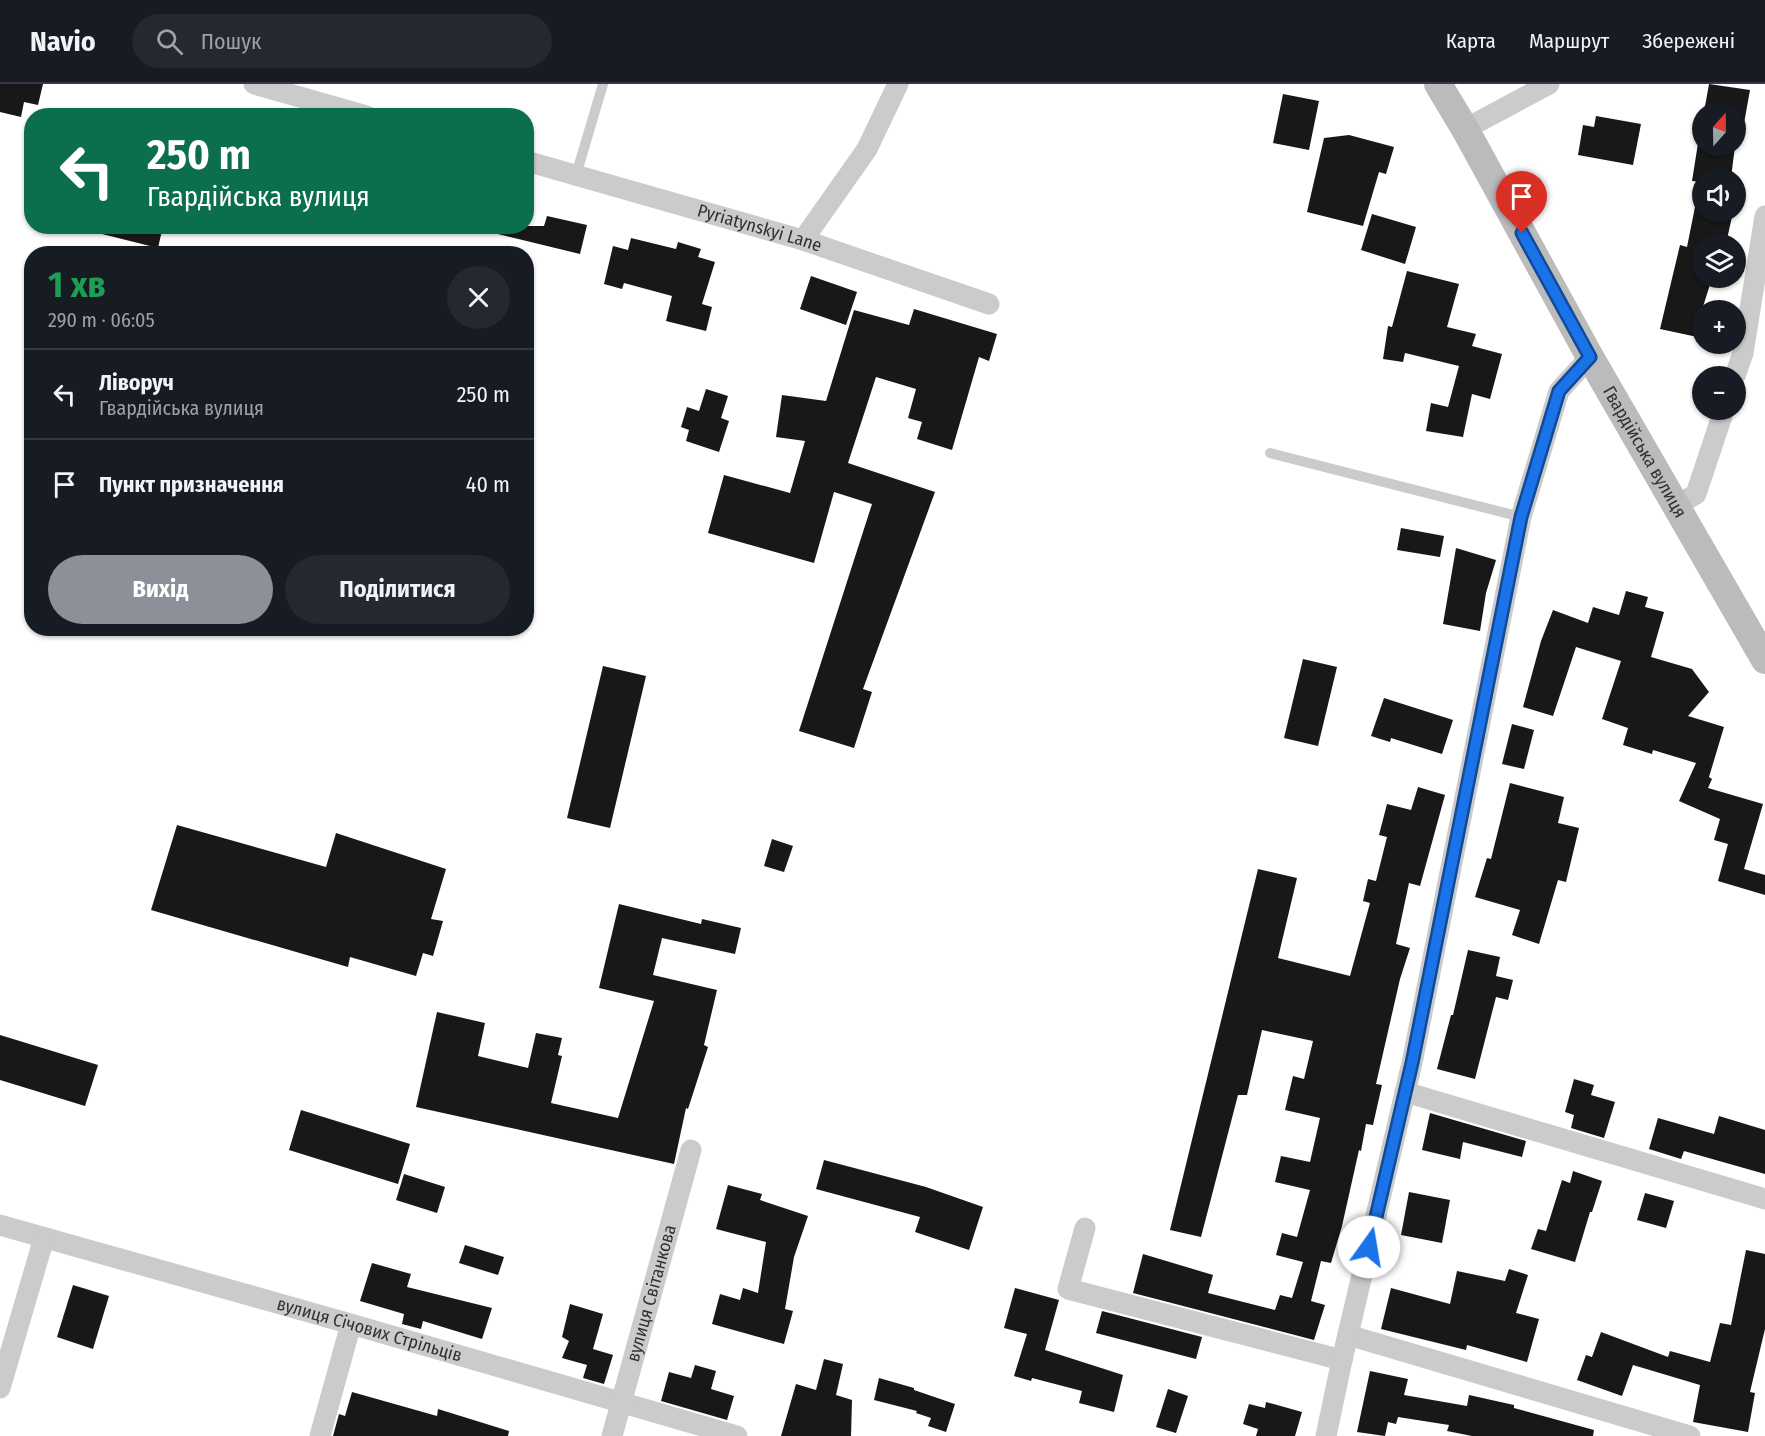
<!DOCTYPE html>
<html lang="uk">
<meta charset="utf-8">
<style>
body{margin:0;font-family:"Fira Sans Condensed",sans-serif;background:#242831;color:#f1f3f6;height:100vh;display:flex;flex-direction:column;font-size:22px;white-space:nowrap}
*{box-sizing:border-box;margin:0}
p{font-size:20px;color:#9ea1a6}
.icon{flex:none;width:33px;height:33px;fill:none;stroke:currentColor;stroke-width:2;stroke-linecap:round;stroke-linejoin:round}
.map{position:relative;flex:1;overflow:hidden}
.details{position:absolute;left:24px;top:162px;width:510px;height:390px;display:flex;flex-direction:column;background:#171b24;border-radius:24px;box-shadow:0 2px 4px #0004}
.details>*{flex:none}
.top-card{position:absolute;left:24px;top:24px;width:510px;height:126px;border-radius:24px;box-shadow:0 2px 4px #0004;background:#0b6e4f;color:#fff;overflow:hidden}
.needle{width:39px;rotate:20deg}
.tools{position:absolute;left:1692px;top:18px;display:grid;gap:12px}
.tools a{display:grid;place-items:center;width:54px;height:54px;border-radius:50%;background:#171b24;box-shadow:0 2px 4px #0004;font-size:30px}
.pin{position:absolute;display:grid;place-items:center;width:51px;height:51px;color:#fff;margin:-62px -26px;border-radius:50% 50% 50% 0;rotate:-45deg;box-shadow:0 0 6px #0007}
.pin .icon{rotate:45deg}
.me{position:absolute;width:66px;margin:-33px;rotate:13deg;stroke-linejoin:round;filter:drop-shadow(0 0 4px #0008)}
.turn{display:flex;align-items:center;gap:21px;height:126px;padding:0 24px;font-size:27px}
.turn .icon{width:78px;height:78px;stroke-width:2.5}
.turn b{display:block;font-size:42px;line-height:51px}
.round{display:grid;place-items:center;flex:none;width:63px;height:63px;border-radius:32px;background:#242831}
.head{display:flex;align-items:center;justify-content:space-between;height:102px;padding:0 24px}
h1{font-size:36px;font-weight:700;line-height:45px;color:#1e9e55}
.button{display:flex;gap:12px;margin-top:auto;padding:12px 24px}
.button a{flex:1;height:69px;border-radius:36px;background:#8c9099;color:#fff;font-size:24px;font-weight:700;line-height:69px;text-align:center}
.button a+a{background:#242831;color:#f1f3f6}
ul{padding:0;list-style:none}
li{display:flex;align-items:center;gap:18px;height:90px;padding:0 24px;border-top:2px solid #363941}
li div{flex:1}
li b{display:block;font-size:22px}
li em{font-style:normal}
header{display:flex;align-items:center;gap:36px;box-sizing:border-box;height:84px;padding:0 30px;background:#171b24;border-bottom:2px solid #363941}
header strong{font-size:28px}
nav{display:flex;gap:33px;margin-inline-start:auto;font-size:21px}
.search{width:420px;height:54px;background:#242831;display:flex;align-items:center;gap:15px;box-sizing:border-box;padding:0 21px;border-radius:33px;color:#9ea1a6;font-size:22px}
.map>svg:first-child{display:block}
</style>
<header>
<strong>Navio</strong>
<div class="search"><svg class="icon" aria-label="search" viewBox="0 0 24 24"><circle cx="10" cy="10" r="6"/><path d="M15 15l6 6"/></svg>Пошук</div>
<nav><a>Карта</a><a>Маршрут</a><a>Збережені</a></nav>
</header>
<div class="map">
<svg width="1765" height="1352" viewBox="0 0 1765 1352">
<rect width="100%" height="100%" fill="#fff"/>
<g fill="#181818">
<polygon points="0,0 43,0 38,21 24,18 21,33 0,28"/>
<polygon points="1709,0 1750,6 1741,56 1736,55 1736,28 1704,28"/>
<polygon points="1283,10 1319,17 1309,66 1273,59"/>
<polygon points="1596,32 1641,40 1633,81 1578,71 1583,41 1594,43"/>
<polygon points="1702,34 1702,62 1735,62 1731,94 1702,94 1702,128 1733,128 1726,160 1702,160 1702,194 1712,194 1702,226 1702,254 1660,245 1680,161 1687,163 1700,98 1692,97"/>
<polygon points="1349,51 1394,63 1386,90 1379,88 1363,142 1307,128 1324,54"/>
<polygon points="1372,130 1416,143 1405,180 1361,166"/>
<polygon points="547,132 587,141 580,170 498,150 499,142 544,142"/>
<polygon points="103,142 163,142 158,164 102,150"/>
<polygon points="631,154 676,165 678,158 701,165 698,173 715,178 702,220 712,223 706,247 666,237 672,212 624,199 622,205 604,200 613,162 628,166"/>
<polygon points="1407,187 1459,200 1447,243 1476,250 1472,262 1502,270 1490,315 1472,310 1463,353 1426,347 1431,319 1448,323 1459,282 1405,269 1403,278 1383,275 1388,242 1392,243"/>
<polygon points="811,192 857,208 846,241 800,225"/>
<polygon points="914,225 997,250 989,277 979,273 952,366 917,355 922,338 908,334 916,305 876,293 848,379 935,408 863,605 872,608 854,664 799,647 872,420 834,408 814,479 708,449 724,391 790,409 805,357 776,353 782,311 826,317 854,226 909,241"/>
<polygon points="706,305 728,312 721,334 729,337 719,368 686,357 689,346 681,343 687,323 699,327"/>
<polygon points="1401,444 1444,452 1440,473 1397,466"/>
<polygon points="1456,464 1496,476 1486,509 1480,547 1443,540"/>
<polygon points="1626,507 1648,513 1645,523 1664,528 1651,573 1692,585 1709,608 1688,632 1724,643 1709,693 1712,695 1708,704 1763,720 1744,785 1765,791 1765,811 1718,797 1728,760 1714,756 1720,735 1679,717 1696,679 1653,666 1652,670 1623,661 1628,644 1602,635 1621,577 1576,563 1553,632 1523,623 1541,557 1553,526 1588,539 1593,523 1619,531"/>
<polygon points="1303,575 1337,583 1318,662 1284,654"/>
<polygon points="603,582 646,592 610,744 567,734"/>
<polygon points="1384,614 1453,636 1442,670 1391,654 1390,658 1371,652"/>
<polygon points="1512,640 1534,646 1524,685 1502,680"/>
<polygon points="1510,699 1564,713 1558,739 1579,744 1566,798 1558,796 1539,860 1512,851 1520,826 1475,813 1487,774 1491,775"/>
<polygon points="1418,703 1445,711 1420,802 1409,799 1396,860 1410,864 1400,895 1376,1000 1382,1001 1373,1041 1366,1040 1361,1067 1359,1066 1342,1142 1331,1179 1321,1177 1311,1217 1325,1221 1314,1256 1133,1209 1143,1170 1213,1191 1208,1209 1275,1226 1280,1211 1292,1214 1303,1178 1276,1171 1282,1149 1297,1153 1310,1106 1275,1098 1281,1072 1310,1078 1320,1034 1285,1026 1293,992 1304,995 1313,957 1262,946 1247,1011 1238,1011 1201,1153 1170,1146 1258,785 1297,794 1278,874 1350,892 1370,819 1363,817 1368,795 1376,797 1387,753 1379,751 1387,720 1411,726"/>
<polygon points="177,741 326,783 336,749 446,785 431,835 443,837 433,872 423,869 416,892 350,873 348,883 151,826"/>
<polygon points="772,755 793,762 784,788 764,782"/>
<polygon points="619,820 701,840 702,835 741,844 735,870 662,854 653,891 717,906 704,961 708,963 688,1025 686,1024 674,1080 416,1023 437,928 485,939 478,972 528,984 536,949 562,954 558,971 562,972 551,1019 618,1034 654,917 599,904"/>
<polygon points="1468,866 1500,873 1496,892 1513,896 1508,916 1496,913 1475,995 1437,985 1451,931 1453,931"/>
<polygon points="0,951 98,981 85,1022 0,996"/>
<polygon points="1574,995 1594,1001 1591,1011 1615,1018 1604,1054 1571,1044 1574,1031 1565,1028"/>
<polygon points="301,1026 410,1060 398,1100 289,1066"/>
<polygon points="1430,1029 1526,1057 1522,1073 1463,1058 1460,1075 1422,1066"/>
<polygon points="1719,1032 1765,1046 1765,1090 1684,1067 1681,1075 1649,1065 1658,1034 1714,1050"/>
<polygon points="824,1076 926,1103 983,1123 969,1166 915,1148 920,1133 816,1105"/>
<polygon points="1573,1087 1602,1097 1592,1128 1590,1128 1575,1178 1531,1165 1538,1145 1546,1147 1562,1096 1570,1099"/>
<polygon points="404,1090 445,1103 437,1129 396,1116"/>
<polygon points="728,1101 762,1110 760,1116 808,1132 794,1173 785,1225 793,1227 784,1260 712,1240 720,1210 740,1216 743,1204 758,1209 766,1158 716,1145"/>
<polygon points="1409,1108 1450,1116 1442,1159 1401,1151"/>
<polygon points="1645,1109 1674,1117 1666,1144 1637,1136"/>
<polygon points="465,1161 504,1173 498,1191 459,1179"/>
<polygon points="1746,1166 1765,1170 1765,1245 1750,1308 1755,1309 1748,1348 1693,1338 1700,1301 1633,1281 1622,1312 1577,1296 1586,1271 1592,1273 1601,1248 1668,1273 1670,1267 1710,1278 1720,1239 1731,1241"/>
<polygon points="372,1179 411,1190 407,1203 492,1224 482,1255 423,1237 421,1245 402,1240 404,1230 360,1217"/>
<polygon points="1509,1185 1528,1191 1516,1229 1539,1235 1527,1278 1467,1261 1466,1266 1381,1245 1391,1204 1450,1220 1457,1187 1505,1197"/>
<polygon points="73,1201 109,1212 93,1265 57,1253"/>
<polygon points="1015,1204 1059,1216 1045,1266 1123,1291 1114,1328 1079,1319 1082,1307 1032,1294 1031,1297 1014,1292 1027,1250 1004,1244"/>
<polygon points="570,1220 603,1230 593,1265 613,1271 604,1300 583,1294 587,1281 562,1274 569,1257 562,1253"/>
<polygon points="1102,1227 1202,1253 1196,1275 1096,1249"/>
<polygon points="824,1275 843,1280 836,1311 852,1316 851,1352 781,1352 796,1300 816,1306"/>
<polygon points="695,1281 716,1287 711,1305 734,1312 727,1336 661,1317 669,1288 691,1294"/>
<polygon points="1370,1287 1408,1295 1404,1311 1467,1322 1469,1311 1514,1321 1514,1324 1594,1346 1593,1352 1472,1352 1447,1347 1449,1341 1398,1333 1396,1340 1388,1338 1385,1352 1357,1348"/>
<polygon points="879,1294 914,1304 914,1306 955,1320 946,1348 928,1342 931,1334 916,1329 917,1327 874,1316"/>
<polygon points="1168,1305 1188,1312 1176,1349 1156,1343"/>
<polygon points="352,1308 437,1332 438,1325 509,1347 508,1352 333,1352 339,1330 345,1332"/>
<polygon points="1266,1318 1302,1328 1295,1352 1256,1352 1258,1345 1243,1340 1249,1320 1265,1324"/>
</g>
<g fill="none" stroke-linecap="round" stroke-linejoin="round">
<g stroke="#cbcbcb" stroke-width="10">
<polyline points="576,91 603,0"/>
<polyline points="1270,369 1521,433"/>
</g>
<g stroke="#cbcbcb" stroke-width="21">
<polyline points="254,0 367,32"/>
<polyline points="1465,45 1549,0"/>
<path id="s1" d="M526,77L803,156L989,220"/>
<polyline points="803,156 867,65 898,0"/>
<polyline points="1735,292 1743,269 1765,132"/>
<polyline points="1676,422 1696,410 1724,326"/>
<polyline points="1405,1008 1765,1115"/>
<path id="s2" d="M0,1141L351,1240L737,1352"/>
<polyline points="1085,1144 1068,1205 1342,1276"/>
<polyline points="1348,1251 1690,1352"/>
<polyline points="0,1304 44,1154"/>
<polyline points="320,1352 351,1240"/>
<path id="s3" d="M612,1352L691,1066"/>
<polyline points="1326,1352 1342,1276 1412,979 1521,433 1559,307 1590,273"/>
</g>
<path stroke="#bbb" stroke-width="28" id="s4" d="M1438,0L1465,45L1590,273L1765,576"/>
</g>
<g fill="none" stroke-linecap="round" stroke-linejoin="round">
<defs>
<polyline id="route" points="1369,1163 1412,979 1521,433 1559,307 1590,273 1522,149"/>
</defs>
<use href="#route" stroke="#114b97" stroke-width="15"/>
<use href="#route" stroke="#1a73e8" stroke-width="10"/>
</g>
<g text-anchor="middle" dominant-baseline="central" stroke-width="6" stroke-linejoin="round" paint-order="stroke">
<g font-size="18" fill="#313131" stroke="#fff">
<text stroke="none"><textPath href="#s1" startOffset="243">Pyriatynskyi Lane</textPath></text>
<text stroke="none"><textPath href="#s4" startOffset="422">Гвардійська вулиця</textPath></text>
<text stroke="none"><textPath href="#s3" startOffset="148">вулиця Світанкова</textPath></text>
<text stroke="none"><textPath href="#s2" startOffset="384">вулиця Січових Стрільців</textPath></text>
</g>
</g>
</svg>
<div class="tools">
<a><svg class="needle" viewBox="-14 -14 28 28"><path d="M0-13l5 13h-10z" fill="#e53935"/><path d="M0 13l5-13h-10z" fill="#9ea1a6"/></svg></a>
<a><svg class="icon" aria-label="sound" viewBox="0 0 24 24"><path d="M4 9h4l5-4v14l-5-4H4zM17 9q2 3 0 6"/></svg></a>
<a><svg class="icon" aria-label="layers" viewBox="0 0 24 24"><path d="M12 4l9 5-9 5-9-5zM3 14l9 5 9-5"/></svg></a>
<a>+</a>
<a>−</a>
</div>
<div class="pin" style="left:1522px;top:149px;background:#d93025"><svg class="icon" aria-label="arrive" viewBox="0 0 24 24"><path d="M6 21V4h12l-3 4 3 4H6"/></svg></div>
<svg class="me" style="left:1369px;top:1163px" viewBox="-20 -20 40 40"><circle r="19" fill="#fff"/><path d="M0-13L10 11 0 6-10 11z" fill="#1a73e8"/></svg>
<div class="top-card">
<div class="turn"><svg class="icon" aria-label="left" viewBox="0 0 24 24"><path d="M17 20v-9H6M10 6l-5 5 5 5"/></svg><div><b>250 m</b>Гвардійська вулиця</div></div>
</div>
<section class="details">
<div class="head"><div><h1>1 хв</h1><p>290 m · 06:05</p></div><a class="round"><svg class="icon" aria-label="close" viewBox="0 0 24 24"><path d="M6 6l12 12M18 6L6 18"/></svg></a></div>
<ul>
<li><svg class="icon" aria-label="left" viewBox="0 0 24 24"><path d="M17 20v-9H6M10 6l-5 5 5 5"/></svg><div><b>Ліворуч</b><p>Гвардійська вулиця</p></div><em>250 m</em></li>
<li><svg class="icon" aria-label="arrive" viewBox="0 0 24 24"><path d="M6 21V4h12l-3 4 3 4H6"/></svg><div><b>Пункт призначення</b></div><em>40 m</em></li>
</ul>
<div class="button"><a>Вихід</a><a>Поділитися</a></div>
</section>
</div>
